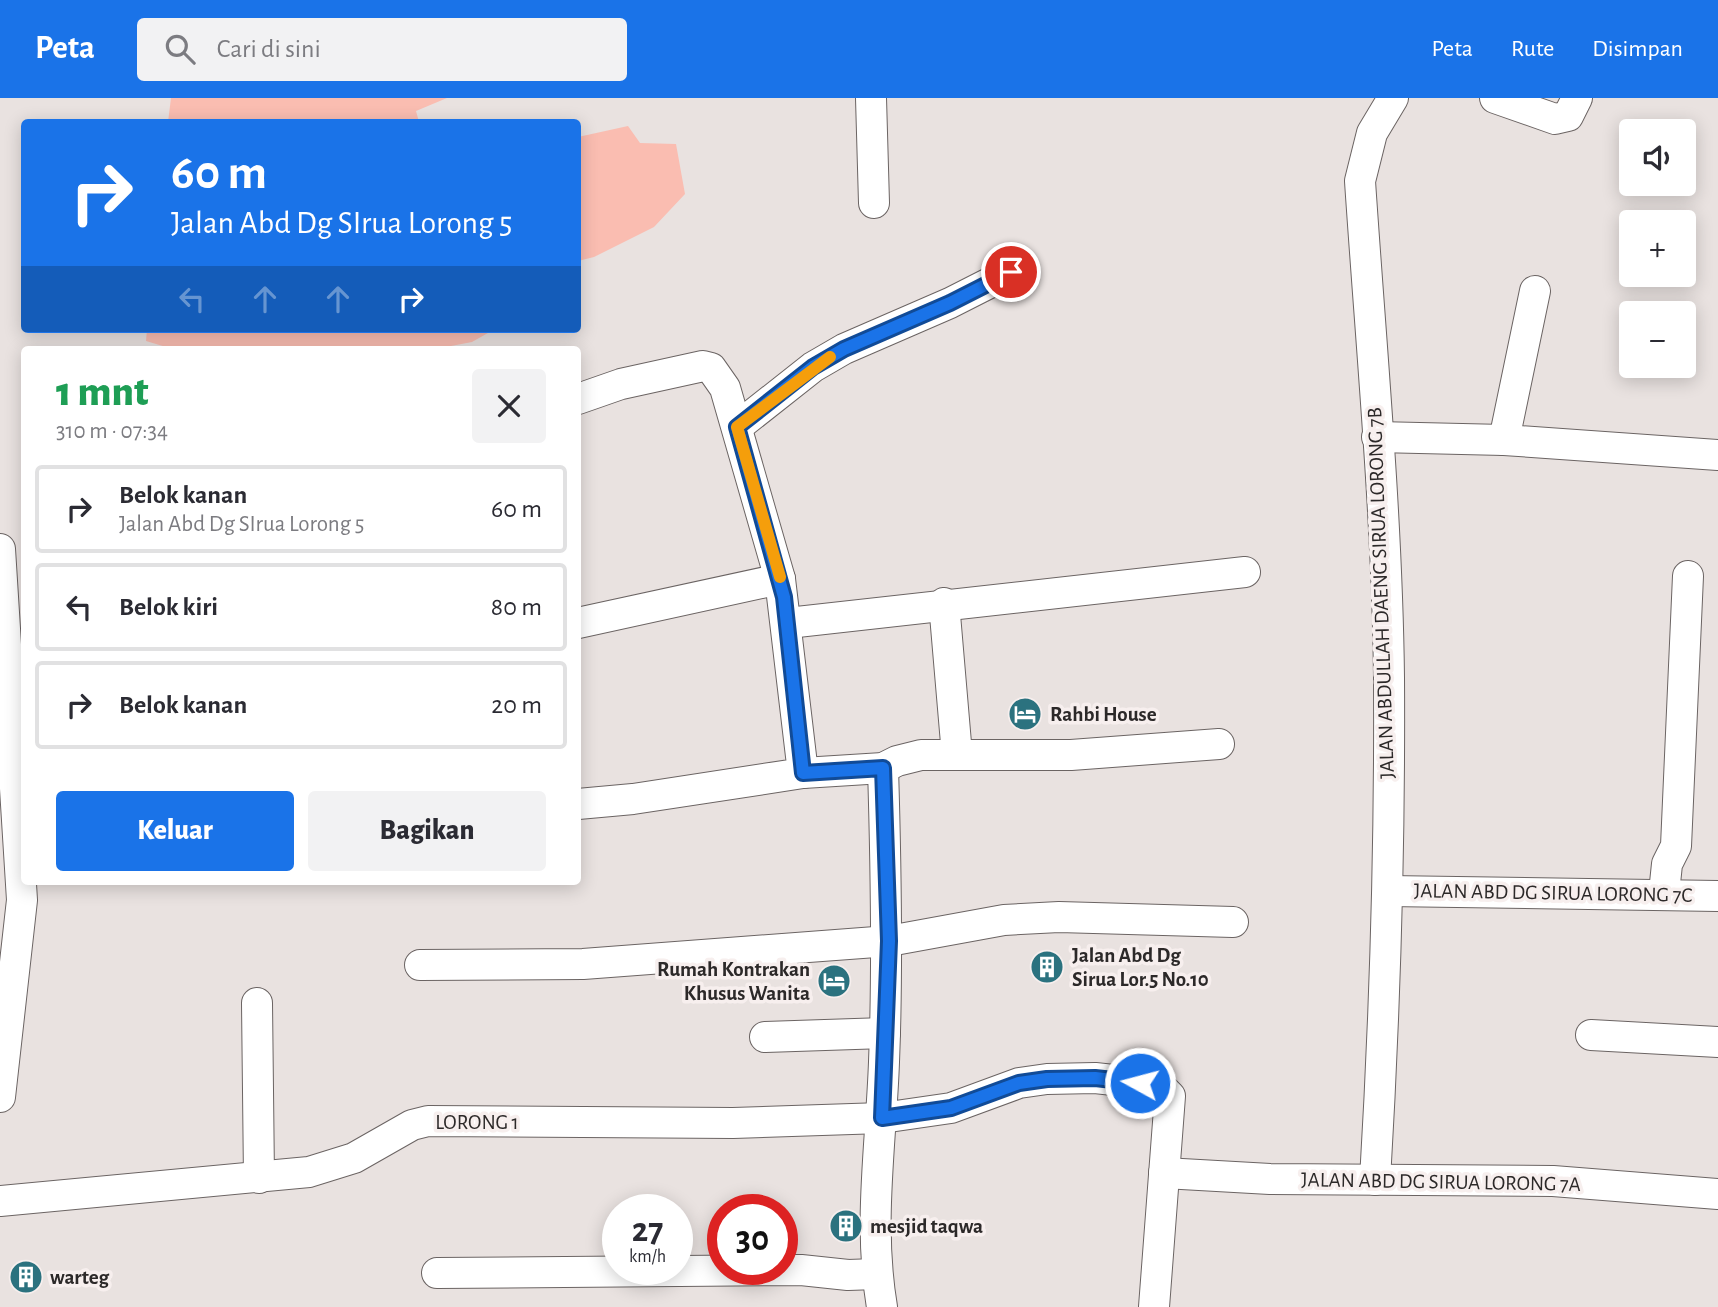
<!DOCTYPE html>
<html lang="id">
<meta charset="utf-8">
<style>
body{margin:0;font-family:"Alegreya Sans",sans-serif;background:#f2f2f3;color:#2b2b33;height:100vh;display:flex;flex-direction:column;font-size:26px;white-space:nowrap}
*{box-sizing:border-box;margin:0}
p{font-size:23px;color:#7c7c81}
.icon{flex:none;width:38px;height:38px;fill:none;stroke:currentColor;stroke-width:2;stroke-linecap:round;stroke-linejoin:round}
.map{position:relative;flex:1;overflow:hidden}
.panel{position:absolute;left:21px;top:248px;width:560px;height:539px;display:flex;flex-direction:column;background:#fff;border-radius:7px;box-shadow:0 4px 18px #0003}
.panel>*{flex:none}
.hud{position:absolute;left:21px;top:21px;width:560px;height:214px;border-radius:7px;box-shadow:0 4px 18px #0003;background:#1a73e8;color:#fff;overflow:hidden}
.tools{position:absolute;left:1619px;top:21px;display:grid;gap:14px}
.tools a{display:grid;place-items:center;width:77px;height:77px;border-radius:7px;background:#fff;box-shadow:0 4px 18px #0003;font-size:35px}
.speed{position:absolute;left:602px;top:1096px;display:flex;gap:14px;font-size:35px;font-weight:700;text-align:center}
.speed>*{display:grid;place-content:center;width:91px;height:91px;border-radius:50%;background:#fff;box-shadow:0 4px 18px #0003;line-height:1}
.speed small{font-size:18px;font-weight:400}
.speed .limit{border:10px solid #d22;background:#fff;color:#111}
.pin{position:absolute;display:grid;place-items:center;width:60px;height:60px;color:#fff;margin:-30px;border:4px solid #fff;border-radius:50%;box-shadow:0 2px 7px #0007}
.me{position:absolute;width:77px;margin:-38px;rotate:277deg;stroke-linejoin:round;filter:drop-shadow(0 0 5px #0008)}
.turn{display:flex;align-items:center;gap:24px;height:147px;padding:0 35px;font-size:32px}
.turn .icon{width:91px;height:91px;stroke-width:2.5}
.turn b{display:block;font-size:49px;line-height:60px}
.lanes{display:flex;align-items:center;height:66px;padding:0 35px;background:#0003;justify-content:center;gap:35px;direction:ltr}
.lanes .off{opacity:.35}
.round{display:grid;place-items:center;flex:none;width:74px;height:74px;border-radius:7px;background:#f2f2f3}
.headline{display:flex;align-items:center;justify-content:space-between;height:119px;padding:0 35px}
h1{font-size:42px;font-weight:800;line-height:52px;color:#1e9e55}
.cta{display:flex;gap:14px;margin-top:auto;padding:14px 35px}
.cta a{flex:1;height:80px;border-radius:7px;background:#1a73e8;color:#fff;font-size:28px;font-weight:800;line-height:80px;text-align:center}
.cta a+a{background:#f2f2f3;color:#2b2b33}
ul{padding:0;list-style:none}
li{display:flex;align-items:center;gap:21px;height:88px;margin:0 14px 10px;padding:0 21px;border:4px solid #e1e1e2;border-radius:7px}
li div{flex:1}
li b{display:block;font-size:26px}
li em{font-style:normal}
header{display:flex;align-items:center;gap:42px;box-sizing:border-box;height:98px;padding:0 35px;background:#1a73e8;color:#fff}
header strong{font-size:33px}
nav{display:flex;gap:38px;margin-inline-start:auto;font-size:24px}
.search{width:490px;height:63px;background:#f2f2f3;display:flex;align-items:center;gap:18px;box-sizing:border-box;padding:0 24px;border-radius:7px;color:#7c7c81;font-size:26px}
.map>svg:first-child{display:block}
</style>
<header>
<strong>Peta</strong>
<div class="search"><svg class="icon" aria-label="search" viewBox="0 0 24 24"><circle cx="10" cy="10" r="6"/><path d="M15 15l6 6"/></svg>Cari di sini</div>
<nav><a>Peta</a><a>Rute</a><a>Disimpan</a></nav>
</header>
<div class="map">
<svg width="1718" height="1209" viewBox="0 0 1718 1209">
<rect width="100%" height="100%" fill="#e9e2e0"/>
<g fill="#fabdb1">
<polygon points="171,0 447,0 416,13 419,24 168,24"/>
<polygon points="628,28 640,45 676,46 685,96 654,129 594,159 578,163 578,39"/>
<polygon points="147,231 495,231 472,244 430,252 176,252 146,243"/>
</g>
<g fill="none" stroke-linecap="round" stroke-linejoin="round">
<defs>
<g id="minor">
<polyline points="871,0 874,105"/>
<polyline points="1495,0 1555,21 1568,18 1577,0"/>
<polyline points="578,301 621,286 703,268 711,270 725,290 780,481 803,675 633,701 578,706"/>
<polyline points="737,329 813,269 844,251 950,205 1011,174"/>
<polyline points="1377,339 1504,342 1718,357"/>
<polyline points="1504,342 1535,193"/>
<polyline points="0,451 22,802 0,999"/>
<polyline points="944,505 957,657"/>
<polyline points="578,525 780,481"/>
<polyline points="788,525 1245,474"/>
<polyline points="803,675 883,670 897,663 921,657 1071,657 1219,646"/>
<polyline points="1388,793 1718,798"/>
<polyline points="1664,795 1667,766 1676,748 1688,478"/>
<polyline points="420,867 583,866 889,843 1004,822 1059,819 1233,824"/>
<polyline points="257,905 259,1080"/>
<polyline points="1591,937 1718,944"/>
<polyline points="765,939 885,935"/>
<polyline points="1164,1075 1270,1081 1553,1083 1718,1096"/>
<path d="M1375,1082C1385,914 1390,747 1389,579C1387,414 1371,248 1360,83L1372,35L1393,0"/>
<polyline points="0,1103 309,1074 354,1060 412,1027 428,1023 733,1025 882,1020 951,1010 1019,985 1047,981 1095,980 1159,987 1170,998 1154,1209"/>
<polyline points="437,1175 801,1172 848,1177 876,1176"/>
<path d="M882,1209C868,1126 881,1047 884,964C888,866 886,769 883,670"/>
</g>
</defs>
<use href="#minor" stroke="#6b6463" stroke-width="32"/>
<use href="#minor" stroke="#fff" stroke-width="30"/>
</g>
<g fill="none" stroke-linecap="round" stroke-linejoin="round">
<defs>
<polyline id="route" points="1011,174 950,205 844,251 813,269 737,329 784,499 803,675 883,670 889,843 882,1020 951,1010 1019,985 1047,981 1095,980 1140,985"/>
</defs>
<use href="#route" stroke="#114b97" stroke-width="18"/>
<use href="#route" stroke="#1a73e8" stroke-width="12"/>
<polyline stroke="#f59e0b" stroke-width="12" points="780,479 737,329 830,259"/>
</g>
<defs>
<symbol id="hotel-disc" viewBox="-11 -11 22 22"><circle r="9.5" fill="#2b727f" stroke="#f7efee"/><path d="M-6-4.5h1.5V1H6V5H4.5V3h-9V5H-6ZM-4 0a1.8 1.8 0 1 1 3.6 0ZM.5 0V-2.5h3Q6-2.5 6 0Z" fill="#fff"/></symbol>
<symbol id="building-disc" viewBox="-11 -11 22 22"><circle r="9.5" fill="#2b727f" stroke="#f7efee"/><path d="M-4-6H4V6H1V3H-1V6H-4ZM-2.5-4.3h1.7v1.8h-1.7ZM.8-4.3h1.7v1.8H.8ZM-2.5-1h1.7V.8h-1.7ZM.8-1h1.7V.8H.8Z" fill="#fff"/></symbol>
</defs>
<g fill-rule="evenodd">
<use href="#hotel-disc" x="1006" y="597" width="38" height="38"/>
<use href="#building-disc" x="1028" y="850" width="38" height="38"/>
<use href="#hotel-disc" x="815" y="864" width="38" height="38"/>
<use href="#building-disc" x="827" y="1109" width="38" height="38"/>
<use href="#building-disc" x="7" y="1160" width="38" height="38"/>
</g>
<g text-anchor="middle" dominant-baseline="central" stroke-width="7" stroke-linejoin="round" paint-order="stroke">
<g font-size="21" fill="#2c2929" stroke="#f7efee">
<text transform="translate(1381 495) rotate(-92)">JALAN ABDULLAH DAENG SIRUA LORONG 7B</text>
<text transform="translate(1553 795) rotate(1)">JALAN ABD DG SIRUA LORONG 7C</text>
<text x="477" y="1024">LORONG 1</text>
<text transform="translate(1441 1084) rotate(1)">JALAN ABD DG SIRUA LORONG 7A</text>
</g>
<g font-size="21" font-weight="bold" fill="#2c2929" stroke="#f7efee" text-anchor="start">
<text x="1050" y="616">Rahbi House</text>
<text x="1072" y="857">Jalan Abd Dg<tspan x="1072" dy="24">Sirua Lor.5 No.10</tspan></text>
<text x="810" y="871" text-anchor="end">Rumah Kontrakan<tspan x="810" dy="24">Khusus Wanita</tspan></text>
<text x="870" y="1128">mesjid taqwa</text>
<text x="50" y="1179">warteg</text>
</g>
</g>
</svg>
<div class="tools">
<a><svg class="icon" aria-label="sound" viewBox="0 0 24 24"><path d="M4 9h4l5-4v14l-5-4H4zM17 9q2 3 0 6"/></svg></a>
<a>+</a>
<a>−</a>
</div>
<div class="speed"><div>27<small>km/h</small></div><div class="limit">30</div></div>
<div class="pin" style="left:1011px;top:174px;background:#d93025"><svg class="icon" aria-label="arrive" viewBox="0 0 24 24"><path d="M6 21V4h12l-3 4 3 4H6"/></svg></div>
<svg class="me" style="left:1140px;top:985px" viewBox="-20 -20 40 40"><circle r="17" fill="#1a73e8" stroke="#fff" stroke-width="3"/><path d="M0-11L8 9 0 5-8 9z" fill="#fff"/></svg>
<div class="hud">
<div class="turn"><svg class="icon" aria-label="right" viewBox="0 0 24 24"><path d="M7 20v-9h11M14 6l5 5-5 5"/></svg><div><b>60 m</b>Jalan Abd Dg SIrua Lorong 5</div></div>
<div class="lanes"><svg class="icon off" aria-label="left" viewBox="0 0 24 24"><path d="M17 20v-9H6M10 6l-5 5 5 5"/></svg><svg class="icon off" aria-label="ahead" viewBox="0 0 24 24"><path d="M12 20V5M6 11l6-6 6 6"/></svg><svg class="icon off" aria-label="ahead" viewBox="0 0 24 24"><path d="M12 20V5M6 11l6-6 6 6"/></svg><svg class="icon" aria-label="right" viewBox="0 0 24 24"><path d="M7 20v-9h11M14 6l5 5-5 5"/></svg></div>
</div>
<section class="panel">
<div class="headline"><div><h1>1 mnt</h1><p>310 m · 07:34</p></div><a class="round"><svg class="icon" aria-label="close" viewBox="0 0 24 24"><path d="M6 6l12 12M18 6L6 18"/></svg></a></div>
<ul>
<li><svg class="icon" aria-label="right" viewBox="0 0 24 24"><path d="M7 20v-9h11M14 6l5 5-5 5"/></svg><div><b>Belok kanan</b><p>Jalan Abd Dg SIrua Lorong 5</p></div><em>60 m</em></li>
<li><svg class="icon" aria-label="left" viewBox="0 0 24 24"><path d="M17 20v-9H6M10 6l-5 5 5 5"/></svg><div><b>Belok kiri</b></div><em>80 m</em></li>
<li><svg class="icon" aria-label="right" viewBox="0 0 24 24"><path d="M7 20v-9h11M14 6l5 5-5 5"/></svg><div><b>Belok kanan</b></div><em>20 m</em></li>
</ul>
<div class="cta"><a>Keluar</a><a>Bagikan</a></div>
</section>
</div>
